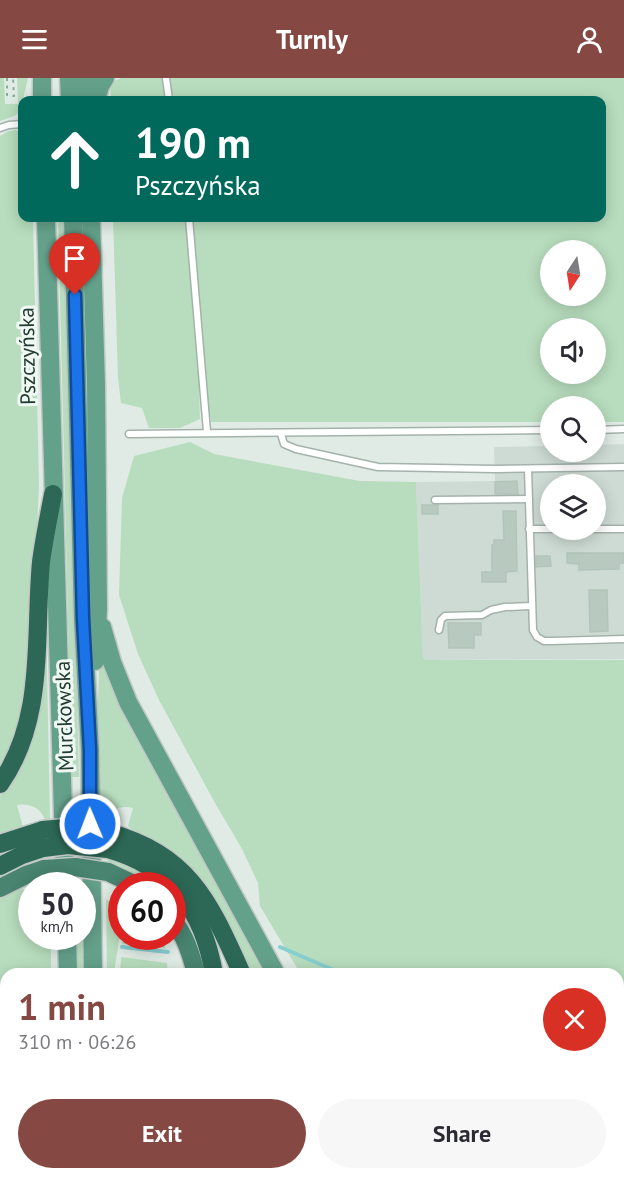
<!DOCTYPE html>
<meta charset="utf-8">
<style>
body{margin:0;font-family:"PT Sans",sans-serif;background:#f7f7f7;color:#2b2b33;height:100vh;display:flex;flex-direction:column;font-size:22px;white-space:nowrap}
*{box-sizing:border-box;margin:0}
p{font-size:20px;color:#7c7c81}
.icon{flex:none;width:33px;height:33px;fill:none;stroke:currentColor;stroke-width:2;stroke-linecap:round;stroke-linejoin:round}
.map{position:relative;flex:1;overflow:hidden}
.panel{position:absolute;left:0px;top:890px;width:624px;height:212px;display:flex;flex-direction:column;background:#fff;border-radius:18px 18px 0 0;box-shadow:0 3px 15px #0003}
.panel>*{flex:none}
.banner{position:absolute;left:18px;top:18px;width:588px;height:126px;border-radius:12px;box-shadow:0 3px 15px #0003;background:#00695c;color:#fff;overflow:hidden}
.needle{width:39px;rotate:192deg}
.tools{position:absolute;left:540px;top:162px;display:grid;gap:12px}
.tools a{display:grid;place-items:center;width:66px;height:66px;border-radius:50%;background:#fff;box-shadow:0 3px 15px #0003;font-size:30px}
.speed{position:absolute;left:18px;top:794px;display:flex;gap:12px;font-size:30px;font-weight:700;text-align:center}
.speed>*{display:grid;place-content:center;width:78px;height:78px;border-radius:50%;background:#fff;box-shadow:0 3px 15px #0003;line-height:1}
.speed small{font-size:15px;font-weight:400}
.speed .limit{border:9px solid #d22;background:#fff;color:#111}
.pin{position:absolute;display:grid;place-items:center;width:51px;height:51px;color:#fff;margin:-62px -26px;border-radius:50% 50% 50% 0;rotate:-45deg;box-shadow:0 0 6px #0007}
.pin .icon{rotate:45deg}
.me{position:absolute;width:66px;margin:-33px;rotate:359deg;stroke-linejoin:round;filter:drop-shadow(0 0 4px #0008)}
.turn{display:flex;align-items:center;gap:21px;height:126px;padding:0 18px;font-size:27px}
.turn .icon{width:78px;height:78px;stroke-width:2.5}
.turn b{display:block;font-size:42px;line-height:51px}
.round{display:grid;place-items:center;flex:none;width:63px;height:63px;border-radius:32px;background:#f7f7f7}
.summary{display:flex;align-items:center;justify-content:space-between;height:102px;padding:0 18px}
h1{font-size:36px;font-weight:700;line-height:45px;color:#854843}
.button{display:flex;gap:12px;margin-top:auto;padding:12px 18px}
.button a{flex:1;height:69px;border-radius:36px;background:#854843;color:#fff;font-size:24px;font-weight:700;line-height:69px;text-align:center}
.button a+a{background:#f7f7f7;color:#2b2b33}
header{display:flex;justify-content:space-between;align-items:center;height:78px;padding:0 18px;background:#854843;color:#fff;font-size:27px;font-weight:700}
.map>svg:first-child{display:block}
</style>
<header><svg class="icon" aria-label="menu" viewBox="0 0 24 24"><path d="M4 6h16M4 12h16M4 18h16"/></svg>Turnly<svg class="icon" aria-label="person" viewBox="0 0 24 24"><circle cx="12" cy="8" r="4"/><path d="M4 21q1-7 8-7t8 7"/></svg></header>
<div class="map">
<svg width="624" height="1100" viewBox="0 0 624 1100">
<rect width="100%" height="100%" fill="#e0ebe5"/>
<path fill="#cedbd4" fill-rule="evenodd" d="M624,366V581L426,582L423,579L416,404L495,403L494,369L550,368V374H596V367ZM550,406H596V452H550Z"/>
<g fill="#b8ddbe" fill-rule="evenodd">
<polygon points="0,0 4,0 5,26 18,26 17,0 28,0 20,34 14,38 0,43"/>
<path d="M121,0H624V344H596V328H550V344H211L204,300L199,313L200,341L180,350H149L142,330L121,325L118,300L113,140H602V22H111L110,5ZM550,172H596V218H550ZM550,250H596V296H550Z"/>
<polygon points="16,52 22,55 22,140 33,140 39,407 32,566 25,631 0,696 0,58 9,53"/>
<polygon points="58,140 65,140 79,699 72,699"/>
<polygon points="190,364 214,376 360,403 416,404 423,579 426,582 624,582 624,1100 396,1100 393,1095 618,1095 618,896 300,895 260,828 258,805 242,771 215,725 159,622 138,576 119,517 122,420 134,378"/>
<path d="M46,542L50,742H45C41,730 30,725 17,727L23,749L0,761V718L9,705Z"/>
<path d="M100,566L267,895H248L134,755V753L128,748L133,730C121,727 110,731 106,744L99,743L97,651Z"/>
<polygon points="108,778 125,783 162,807 150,807 130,795 108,786"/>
<polygon points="15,810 16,812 25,811 31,823 32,858 51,858 51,895 6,896 6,1062 0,1058 0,820"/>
<polygon points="121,819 121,850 114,895 120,895 121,879 167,885 168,895 107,895 106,821 117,830"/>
<polygon points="75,858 82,858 83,895 75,895"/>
<polygon points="123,858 165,858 165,870 122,866"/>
<polygon points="116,1095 206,1095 207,1100 117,1100"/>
<polygon points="237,1095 327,1095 329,1100 238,1100"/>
</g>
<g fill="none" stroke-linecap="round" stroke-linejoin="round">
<g stroke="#87ced1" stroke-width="4">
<polyline points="122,869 168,874"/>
<polyline points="280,869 343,896"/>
<polyline points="562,1095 569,1100"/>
</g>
</g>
<g fill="#b8c9c0" stroke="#b2c5bb" stroke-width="1.5">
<polygon points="517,403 518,416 495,416 495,404"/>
<rect x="422" y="427" width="16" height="9"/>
<polygon points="503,433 516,433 517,493 506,494 506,504 482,504 482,494 492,494 492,467 494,466 494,462 504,462"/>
<polygon points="567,475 624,475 624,485 619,485 619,491 579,492 579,486 567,485"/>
<polygon points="536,478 550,478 551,488 536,489"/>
<polygon points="589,512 607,512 608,553 590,554"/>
<polygon points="448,545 481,545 481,557 474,557 474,570 449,570"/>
</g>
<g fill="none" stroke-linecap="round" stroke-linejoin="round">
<defs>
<g id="service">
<polyline points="166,0 169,22"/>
<polyline points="0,50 9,47 22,46"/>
<polyline points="189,140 207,354"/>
<polyline points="596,352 624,351"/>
<polyline points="129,356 550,352"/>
<polyline points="281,356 284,366 296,371 378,389 495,391 624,389"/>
<polyline points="528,391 533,552 537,559 544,563 552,563 624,561"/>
<polyline points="435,422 529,421"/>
<polyline points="529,451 624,451"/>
<polyline points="439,552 441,542 445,538 482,537 491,532 505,529 531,528"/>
</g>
<g id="primary">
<polyline points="42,0 42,22"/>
<polyline points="69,0 70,22"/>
<polyline points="86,0 87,22"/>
<polyline points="96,22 100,8 105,0"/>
<polyline points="46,140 65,807"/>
<polyline points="73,140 83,541 90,672 93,896"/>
<polyline points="91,140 96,307 98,532 95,583"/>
<polyline points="102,549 112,584 128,624 276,896"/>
<polyline points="67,858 68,896"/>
<polyline points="71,1095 71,1100"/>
<polyline points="385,1095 387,1100"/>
<polyline points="99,1100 99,1095"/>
</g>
<g id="trunk">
<polyline points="108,794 136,807"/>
<polyline points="0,810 26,797 44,791"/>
<path d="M172,841C185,857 191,876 196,896"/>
<polyline points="214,1095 214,1100"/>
</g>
<g id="motorway">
<path d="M0,706C46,641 34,559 41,484C44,461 49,438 53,416"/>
<path d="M107,754C190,777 209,823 242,896"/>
<polyline points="0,766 43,752"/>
<path d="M108,771C172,789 203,832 214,896"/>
<polyline points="0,788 22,777 43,770"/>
<polyline points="0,1092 12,1100"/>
<polyline points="233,1095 233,1100"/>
<polyline points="334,1095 336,1100"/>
</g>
</defs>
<use href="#service" stroke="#a3b3ab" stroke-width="9"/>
<use href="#primary" stroke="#c1c8c5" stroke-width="21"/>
<use href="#trunk" stroke="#c1c8c5" stroke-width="21"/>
<use href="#motorway" stroke="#c1c8c5" stroke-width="21"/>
<g stroke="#80af9b" stroke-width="2" stroke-dasharray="3 4.5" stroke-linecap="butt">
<polyline points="7,0 7,17 14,18 13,0"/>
<polyline points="618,1090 624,1095"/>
<polyline points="574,1095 575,1100"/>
</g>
<use href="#service" stroke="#fff" stroke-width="6"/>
<use href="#primary" stroke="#64a18b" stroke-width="18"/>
<use href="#trunk" stroke="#488470" stroke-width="18"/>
<use href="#motorway" stroke="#2c6855" stroke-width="18"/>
<defs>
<polyline id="trunk-bridge" points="44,791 75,789 108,794"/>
<g id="motorway-bridge">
<polyline points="43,752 75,749 107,754"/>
<polyline points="43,770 68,767 108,771"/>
</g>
</defs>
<use href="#trunk-bridge" stroke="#c1c8c5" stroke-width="21" stroke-linecap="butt"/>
<use href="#motorway-bridge" stroke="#c1c8c5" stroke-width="21" stroke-linecap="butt"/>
<use href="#trunk-bridge" stroke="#488470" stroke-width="18"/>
<use href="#motorway-bridge" stroke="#2c6855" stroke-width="18"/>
</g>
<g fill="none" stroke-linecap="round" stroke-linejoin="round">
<defs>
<polyline id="route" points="75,217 83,541 90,672 90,746"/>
</defs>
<use href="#route" stroke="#114b97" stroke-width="15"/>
<use href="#route" stroke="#1a73e8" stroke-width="10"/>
</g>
<g text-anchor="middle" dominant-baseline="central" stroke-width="6" stroke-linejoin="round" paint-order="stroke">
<g font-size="21" fill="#213c31" stroke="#f0f8f3">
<text transform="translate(27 278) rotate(-91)">Pszczyńska</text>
<text transform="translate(64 638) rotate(-92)">Murckowska</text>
</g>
</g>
</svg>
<div class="tools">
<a><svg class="needle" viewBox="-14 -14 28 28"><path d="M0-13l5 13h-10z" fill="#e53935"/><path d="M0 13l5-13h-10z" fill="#7c7c81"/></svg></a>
<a><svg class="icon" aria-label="sound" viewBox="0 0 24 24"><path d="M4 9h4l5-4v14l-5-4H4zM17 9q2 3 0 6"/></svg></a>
<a><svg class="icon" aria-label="search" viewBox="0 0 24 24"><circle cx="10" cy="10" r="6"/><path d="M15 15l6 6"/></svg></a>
<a><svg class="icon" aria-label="layers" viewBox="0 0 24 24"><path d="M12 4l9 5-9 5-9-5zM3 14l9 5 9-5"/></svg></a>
</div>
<div class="speed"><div>50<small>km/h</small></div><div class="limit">60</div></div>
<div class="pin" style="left:75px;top:217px;background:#d93025"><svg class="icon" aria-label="arrive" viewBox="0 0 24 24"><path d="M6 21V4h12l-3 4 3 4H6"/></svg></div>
<svg class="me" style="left:90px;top:746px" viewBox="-20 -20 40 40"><circle r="17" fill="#1a73e8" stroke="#fff" stroke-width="3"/><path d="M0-11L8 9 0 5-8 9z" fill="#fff"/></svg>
<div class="banner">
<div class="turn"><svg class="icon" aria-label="ahead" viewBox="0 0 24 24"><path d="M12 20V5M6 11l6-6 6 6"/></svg><div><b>190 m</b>Pszczyńska</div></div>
</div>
<section class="panel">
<div class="summary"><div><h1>1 min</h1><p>310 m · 06:26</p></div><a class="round" style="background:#d93025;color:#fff"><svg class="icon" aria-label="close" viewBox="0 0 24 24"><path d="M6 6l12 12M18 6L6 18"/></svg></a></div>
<div class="button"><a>Exit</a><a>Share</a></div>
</section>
</div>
